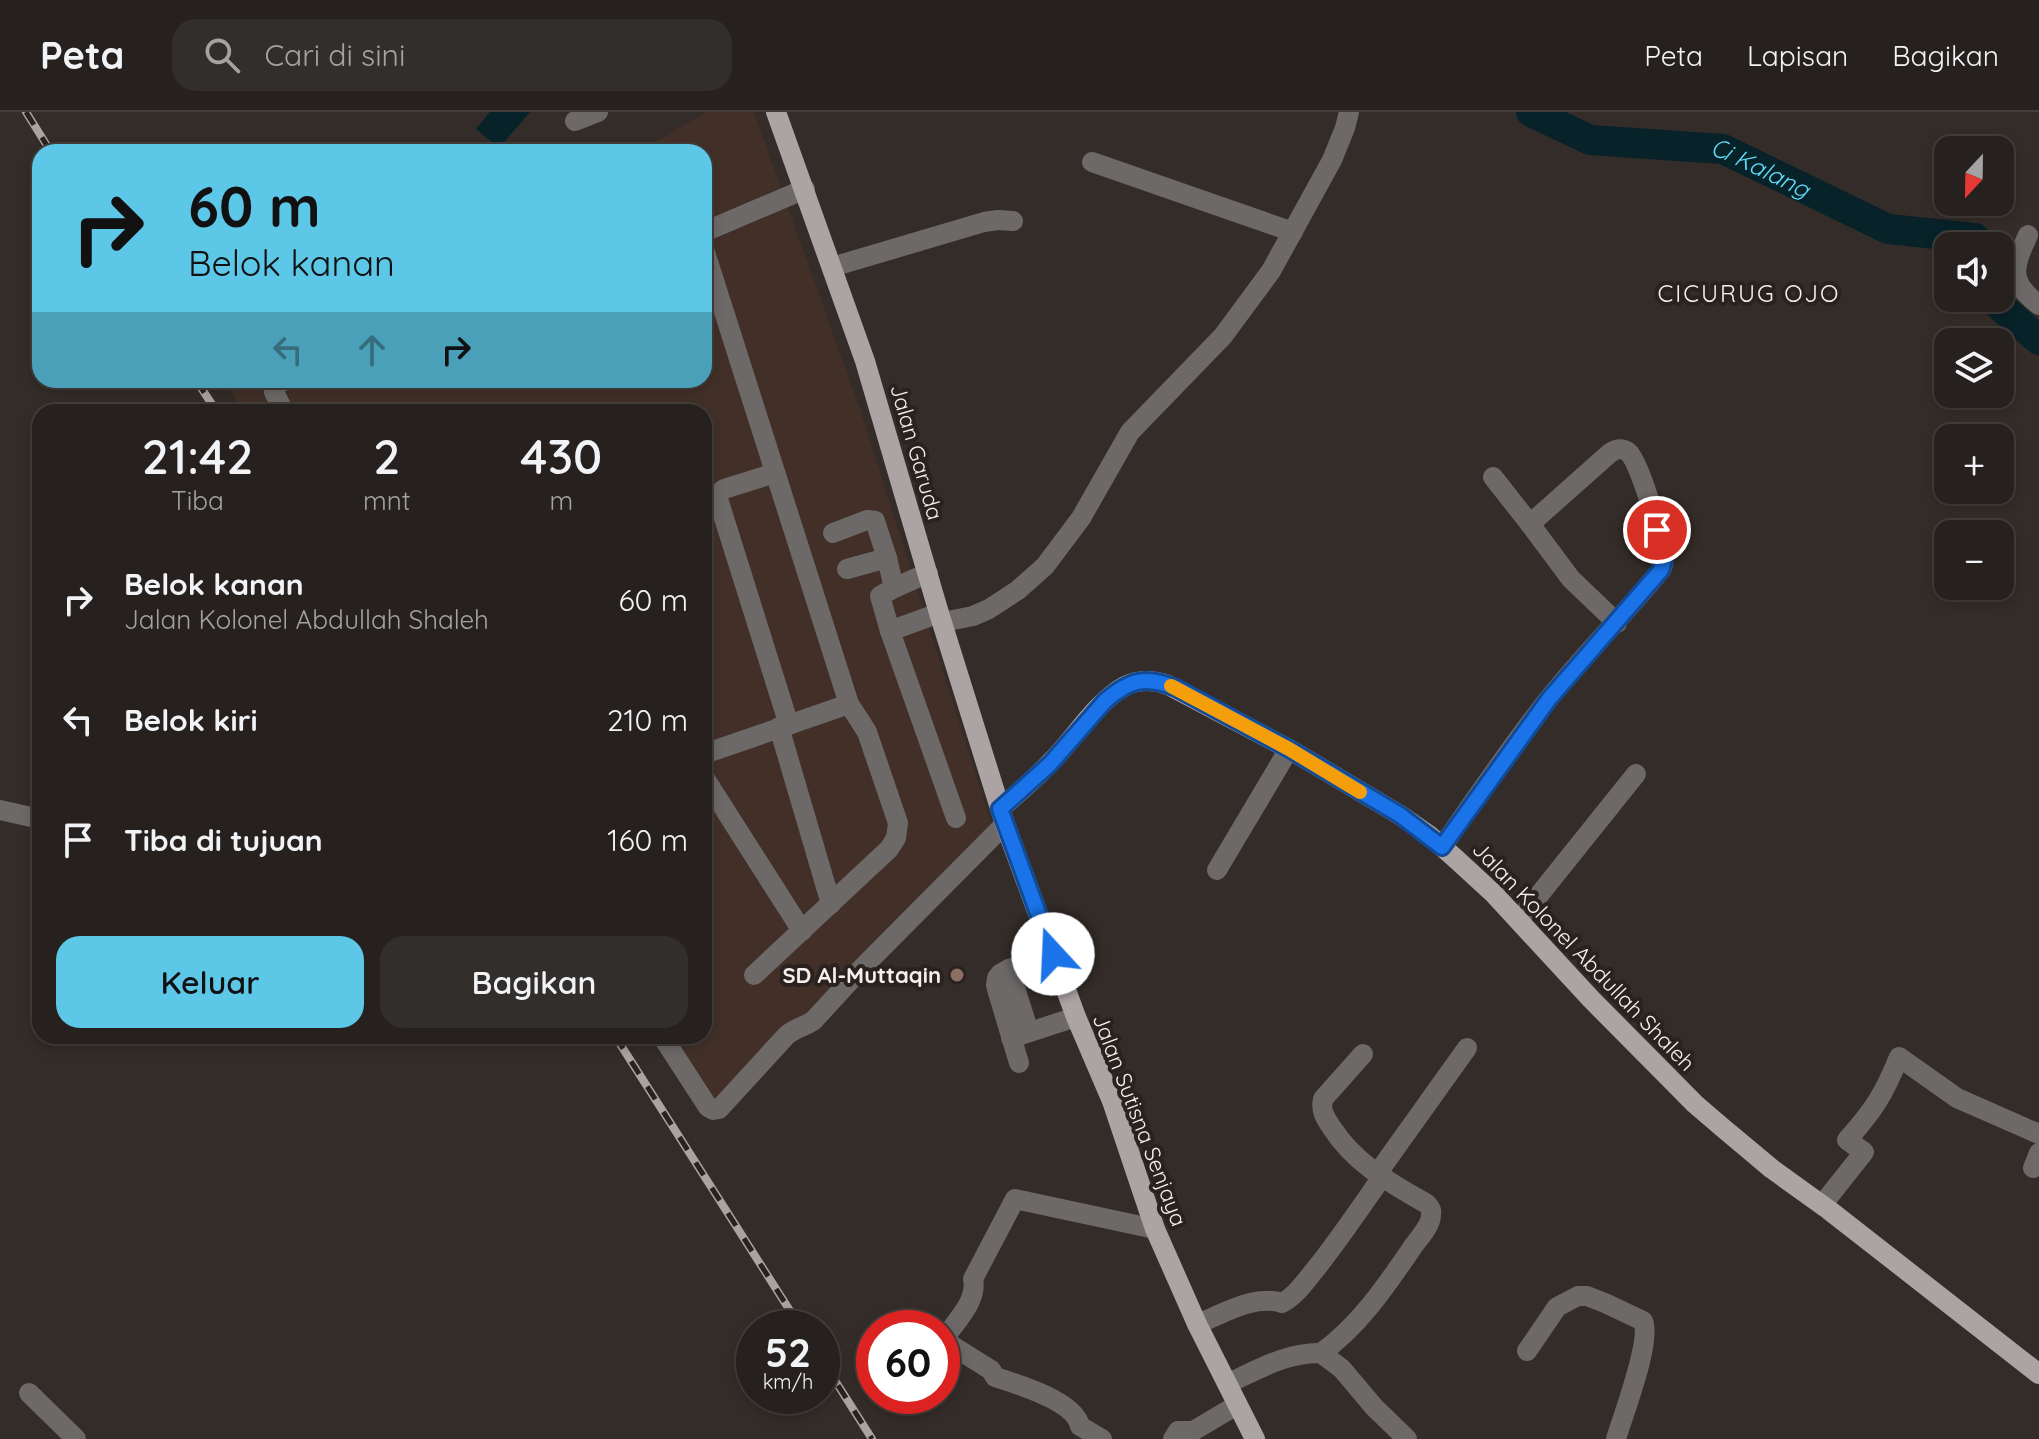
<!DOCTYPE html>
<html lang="id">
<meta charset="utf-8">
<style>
body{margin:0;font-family:Quicksand,sans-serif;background:#322e2b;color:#f1f3f6;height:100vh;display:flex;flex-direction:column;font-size:30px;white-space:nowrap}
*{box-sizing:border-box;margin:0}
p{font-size:26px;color:#a4a3a4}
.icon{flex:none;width:44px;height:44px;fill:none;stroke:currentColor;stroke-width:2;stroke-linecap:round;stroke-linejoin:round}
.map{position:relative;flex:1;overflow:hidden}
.side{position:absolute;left:32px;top:292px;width:680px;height:640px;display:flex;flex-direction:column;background:#26211e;border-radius:24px;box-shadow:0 4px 12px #0003,0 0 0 2px #423e3c}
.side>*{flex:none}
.hud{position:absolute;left:32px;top:32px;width:680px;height:244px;border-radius:24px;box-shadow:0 4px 12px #0003,0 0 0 2px #423e3c;background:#5dc7e8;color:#111;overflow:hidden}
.needle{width:52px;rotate:202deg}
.fabs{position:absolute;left:1934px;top:24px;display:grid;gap:16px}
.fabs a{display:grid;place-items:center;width:80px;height:80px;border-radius:16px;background:#26211e;box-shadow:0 4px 12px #0003,0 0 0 2px #423e3c;font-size:40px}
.speed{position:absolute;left:736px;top:1198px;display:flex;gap:16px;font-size:40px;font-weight:700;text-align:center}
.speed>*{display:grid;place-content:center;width:104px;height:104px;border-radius:50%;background:#26211e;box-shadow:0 4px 12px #0003,0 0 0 2px #423e3c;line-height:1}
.speed small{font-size:20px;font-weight:400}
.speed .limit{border:12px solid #d22;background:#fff;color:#111}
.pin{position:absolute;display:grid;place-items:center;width:68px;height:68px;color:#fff;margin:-34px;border:4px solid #fff;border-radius:50%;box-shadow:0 2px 8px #0007}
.me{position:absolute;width:88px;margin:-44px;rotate:340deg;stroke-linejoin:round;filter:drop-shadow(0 0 6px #0008)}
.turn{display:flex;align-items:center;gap:28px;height:168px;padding:0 24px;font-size:36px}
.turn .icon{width:104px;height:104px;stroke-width:2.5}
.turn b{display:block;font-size:56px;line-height:68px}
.lanes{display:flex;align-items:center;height:76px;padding:0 24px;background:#0003;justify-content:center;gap:40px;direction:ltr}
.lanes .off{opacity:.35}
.eta{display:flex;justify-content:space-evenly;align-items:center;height:136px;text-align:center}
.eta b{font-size:48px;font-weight:600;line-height:56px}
.cta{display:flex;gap:16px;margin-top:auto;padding:16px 24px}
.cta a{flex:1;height:92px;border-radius:24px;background:#5dc7e8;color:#111;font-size:32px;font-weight:600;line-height:92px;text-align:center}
.cta a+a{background:#322e2b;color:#f1f3f6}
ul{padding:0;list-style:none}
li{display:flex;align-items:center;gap:24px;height:120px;padding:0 24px}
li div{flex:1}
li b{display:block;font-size:30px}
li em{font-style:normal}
header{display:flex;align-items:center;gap:48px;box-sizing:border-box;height:112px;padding:0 40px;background:#26211e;border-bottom:2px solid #423e3c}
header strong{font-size:38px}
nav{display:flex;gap:44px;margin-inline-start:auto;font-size:28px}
.search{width:560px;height:72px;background:#322e2b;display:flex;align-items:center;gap:20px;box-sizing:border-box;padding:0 28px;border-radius:24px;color:#a4a3a4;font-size:30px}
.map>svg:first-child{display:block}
</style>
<header>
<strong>Peta</strong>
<div class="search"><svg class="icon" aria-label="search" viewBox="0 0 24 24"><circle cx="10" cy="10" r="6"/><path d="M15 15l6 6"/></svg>Cari di sini</div>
<nav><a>Peta</a><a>Lapisan</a><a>Bagikan</a></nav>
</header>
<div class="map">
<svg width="2039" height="1327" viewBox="0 0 2039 1327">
<rect width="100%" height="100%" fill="#332c28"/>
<polygon fill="#423028" points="707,0 754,0 861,300 993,717 716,996 667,924 704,924 704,300 244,300 229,276 243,268 704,268 704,40 638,40"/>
<polygon fill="#072228" points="490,0 530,0 499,36 476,17"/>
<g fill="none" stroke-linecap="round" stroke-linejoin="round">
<g stroke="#072228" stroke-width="30">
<path id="s1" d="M1531,0L1590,28L1723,37L1888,117L1975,126L1983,134"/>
<polyline points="1995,186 2000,194 2039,228"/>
</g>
<g stroke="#6d6969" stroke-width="20">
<polyline points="575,9 598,0"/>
<polyline points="1092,50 1293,120"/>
<polyline points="704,120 805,77"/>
<path d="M2028,123C2013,156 2008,169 2039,193"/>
<polyline points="704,137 849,592 867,620 898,711 896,726 889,737 754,863"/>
<polyline points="832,155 984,110 998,108 1013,109"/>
<polyline points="284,300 274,280 278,272 285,268"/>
<polyline points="775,361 724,377 719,381 718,387 789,613"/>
<polyline points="1530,412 1571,467 1617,511"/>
<polyline points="833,421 867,408 875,409 887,446 894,476"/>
<polyline points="847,457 887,446"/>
<polyline points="928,461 894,476 880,484 890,519 956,706"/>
<polyline points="943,510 973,504 989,497 1018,478 1045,454 1081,406 1130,320 1223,224 1271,159 1332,48 1345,16 1349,0"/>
<polyline points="890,519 939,501"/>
<polyline points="779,615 831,792"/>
<polyline points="704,642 849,592"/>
<polyline points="704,665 802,819"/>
<polyline points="0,698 40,707"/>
<path d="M1442,735C1476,686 1510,636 1547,589C1583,544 1624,503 1661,458C1663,453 1664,453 1664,446C1662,429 1640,349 1628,340C1621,335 1616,337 1610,341L1530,412L1493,365"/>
<polyline points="1217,758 1289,637"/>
<polyline points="1519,808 1636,662"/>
<polyline points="1009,857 1029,920"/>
<path d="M662,924L708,995L713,998L719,997L786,924C794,916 805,915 814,908L859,859L1005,712"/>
<polyline points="1011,926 1076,905"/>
<polyline points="1019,951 999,884 996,873 997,866 1000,862 1009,857 1053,842"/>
<polyline points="2033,1056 2039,1041"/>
<polyline points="1377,1062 1467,936"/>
<path d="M1822,1093L1864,1040L1847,1028C1874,998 1884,982 1899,945L1957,986L2039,1022"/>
<path d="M1197,1212C1223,1202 1255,1182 1282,1191C1297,1183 1307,1167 1318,1154C1340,1126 1361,1095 1382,1065"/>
<path d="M1527,1239L1557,1195L1578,1184H1587L1605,1191L1643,1209C1652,1229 1623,1303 1616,1327"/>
<path d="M1321,1241C1359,1214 1386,1174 1412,1136C1418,1127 1431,1114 1431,1103C1432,1097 1430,1096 1427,1092C1391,1071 1355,1052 1332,1016C1326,1007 1320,999 1323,987L1363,942"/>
<path d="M1227,1272C1257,1258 1287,1240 1321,1241L1342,1257L1374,1295L1407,1327"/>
<polyline points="29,1281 76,1327"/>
<path d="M1102,1327L1080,1314C1075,1289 1017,1272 995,1265L991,1258L943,1228C955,1210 978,1189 973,1167L1015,1087L1155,1117"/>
<polyline points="1173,1327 1178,1319 1193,1319 1237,1293"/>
</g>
<g stroke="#aca3a4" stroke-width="20">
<polyline points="776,0 865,249 939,501 1005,712 1076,905 1112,989 1155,1117 1197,1212 1255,1327"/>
<path d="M1000,697C1017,682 1035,667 1051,650C1075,626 1095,591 1125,574C1139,567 1154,568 1168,573L1289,637L1400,703L1430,724L1456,747L1494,782L1591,887L1695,992L1723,1016L1772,1057L1829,1098L2039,1262"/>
</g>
<defs>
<g id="rail">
<polyline points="26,0 51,40"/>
<polyline points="196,268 217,300"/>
<polyline points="615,924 801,1216"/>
<polyline points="822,1248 872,1327"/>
</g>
</defs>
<use href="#rail" stroke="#aaa4a1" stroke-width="8"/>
<use href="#rail" stroke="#29221e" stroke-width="5" stroke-dasharray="15" stroke-linecap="butt"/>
</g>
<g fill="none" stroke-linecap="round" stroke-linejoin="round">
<defs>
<path id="route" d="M1053,842L1000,697L1050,652L1105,589C1129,568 1146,563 1176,576L1289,637L1400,703L1442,735L1549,587L1661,458L1664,448L1657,418"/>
</defs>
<use href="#route" stroke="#114b97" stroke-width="20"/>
<use href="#route" stroke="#1a73e8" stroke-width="14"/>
<polyline stroke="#f59e0b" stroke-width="14" points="1171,574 1289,637 1360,680"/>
</g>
<circle fill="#8d6e63" stroke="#29221e" stroke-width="3" cx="957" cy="863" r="8"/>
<g text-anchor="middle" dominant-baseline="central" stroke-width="8" stroke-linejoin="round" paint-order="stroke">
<g font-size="22" fill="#f5f0ed" stroke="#29221e">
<text transform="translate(917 340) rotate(74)">Jalan Garuda</text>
<text transform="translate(1584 844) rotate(46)">Jalan Kolonel Abdullah Shaleh</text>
<text transform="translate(1140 1008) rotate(69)">Jalan Sutisna Senjaya</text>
</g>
<g font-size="22" font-weight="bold" fill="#f5f0ed" stroke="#29221e" text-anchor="end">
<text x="941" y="863">SD Al-Muttaqin</text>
</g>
<g font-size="24" font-style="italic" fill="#60dbf7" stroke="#29221e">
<text stroke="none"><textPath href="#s1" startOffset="240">Ci Kalang</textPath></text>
</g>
<g font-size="24" letter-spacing="2" fill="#f5f0ed" stroke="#29221e">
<text x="1749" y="181">CICURUG OJO</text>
</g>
</g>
</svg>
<div class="fabs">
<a><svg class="needle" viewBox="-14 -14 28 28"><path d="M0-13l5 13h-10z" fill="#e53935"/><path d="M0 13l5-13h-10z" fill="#a4a3a4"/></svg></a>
<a><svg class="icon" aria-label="sound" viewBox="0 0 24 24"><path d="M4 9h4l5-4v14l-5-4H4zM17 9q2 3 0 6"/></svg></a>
<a><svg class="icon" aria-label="layers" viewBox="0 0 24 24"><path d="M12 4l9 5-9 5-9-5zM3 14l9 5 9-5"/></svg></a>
<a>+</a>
<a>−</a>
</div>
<div class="speed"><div>52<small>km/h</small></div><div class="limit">60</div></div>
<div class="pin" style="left:1657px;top:418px;background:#d93025"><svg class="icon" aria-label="arrive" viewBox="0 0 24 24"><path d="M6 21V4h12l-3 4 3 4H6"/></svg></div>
<svg class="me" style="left:1053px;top:842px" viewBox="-20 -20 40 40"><circle r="19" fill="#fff"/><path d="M0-13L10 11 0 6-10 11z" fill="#1a73e8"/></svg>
<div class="hud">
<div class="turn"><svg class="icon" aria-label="right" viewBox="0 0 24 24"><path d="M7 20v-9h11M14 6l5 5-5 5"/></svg><div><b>60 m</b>Belok kanan</div></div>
<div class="lanes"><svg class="icon off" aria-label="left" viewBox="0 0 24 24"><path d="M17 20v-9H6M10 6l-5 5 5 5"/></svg><svg class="icon off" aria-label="ahead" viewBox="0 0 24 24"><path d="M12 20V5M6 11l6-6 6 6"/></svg><svg class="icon" aria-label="right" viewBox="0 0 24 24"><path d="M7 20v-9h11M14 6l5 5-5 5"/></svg></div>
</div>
<section class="side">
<div class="eta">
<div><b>21:42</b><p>Tiba</p></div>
<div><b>2</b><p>mnt</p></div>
<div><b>430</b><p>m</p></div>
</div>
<ul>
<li><svg class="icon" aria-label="right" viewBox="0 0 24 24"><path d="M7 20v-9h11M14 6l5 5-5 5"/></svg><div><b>Belok kanan</b><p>Jalan Kolonel Abdullah Shaleh</p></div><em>60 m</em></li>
<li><svg class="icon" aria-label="left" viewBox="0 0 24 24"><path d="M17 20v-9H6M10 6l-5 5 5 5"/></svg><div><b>Belok kiri</b></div><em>210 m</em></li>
<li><svg class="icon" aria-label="arrive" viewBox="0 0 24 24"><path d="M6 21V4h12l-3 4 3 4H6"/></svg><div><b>Tiba di tujuan</b></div><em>160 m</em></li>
</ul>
<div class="cta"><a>Keluar</a><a>Bagikan</a></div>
</section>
</div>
